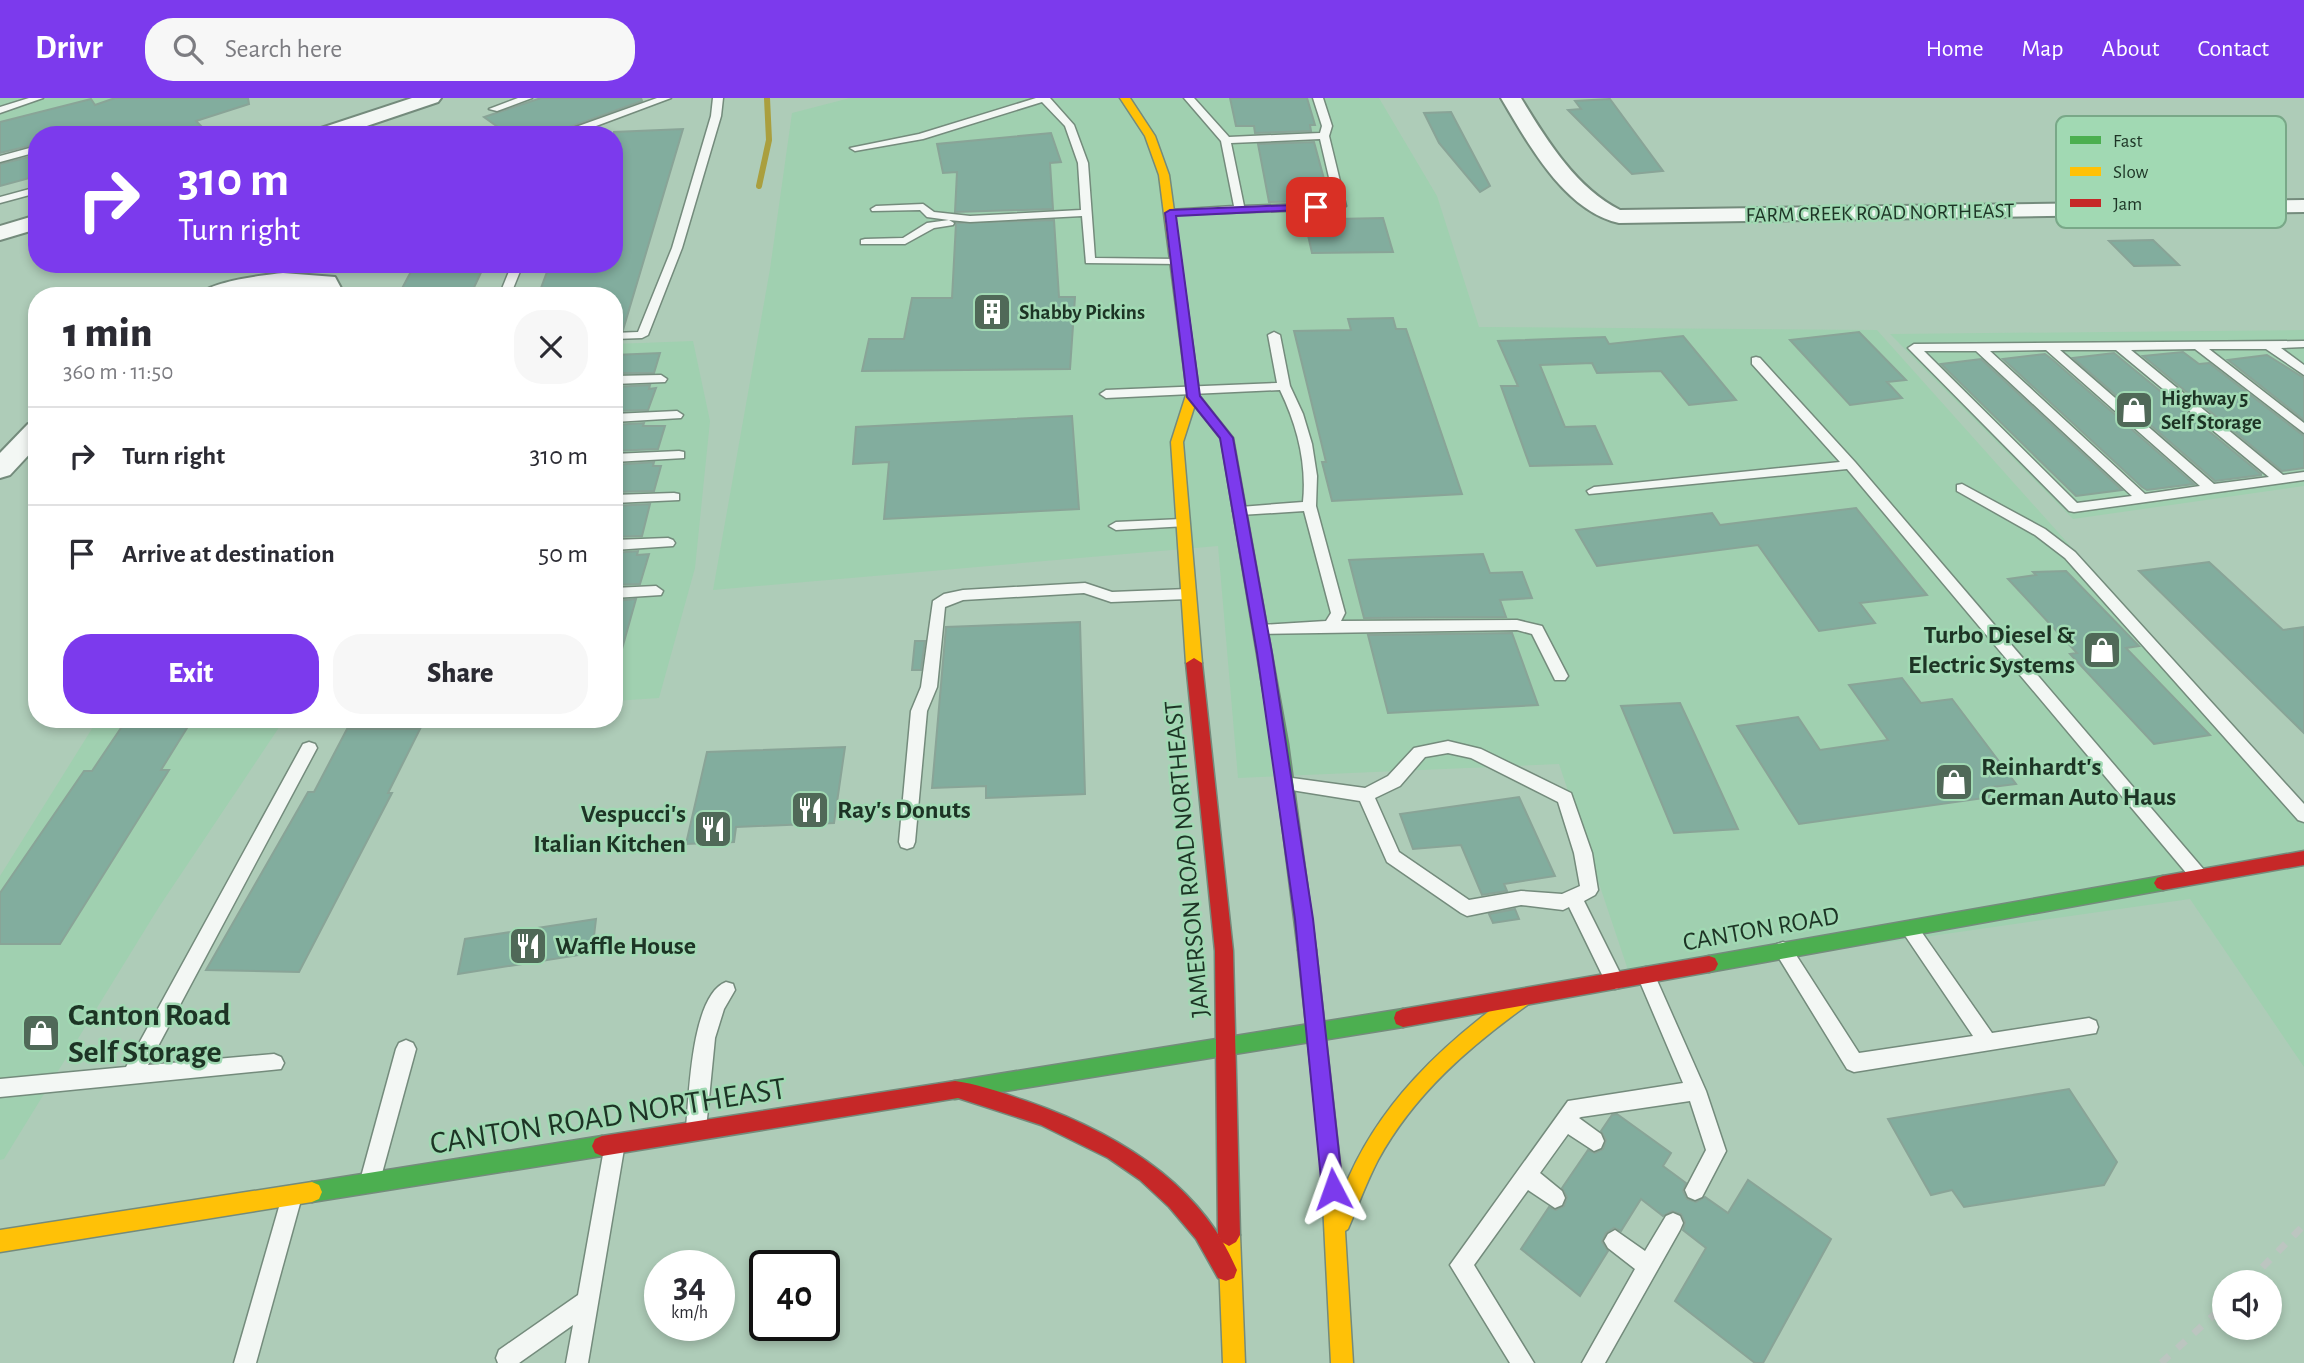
<!DOCTYPE html>
<meta charset="utf-8">
<style>
body{margin:0;font-family:"Alegreya Sans",sans-serif;background:#f7f7f7;color:#2b2b33;height:100vh;display:flex;flex-direction:column;font-size:26px;white-space:nowrap}
*{box-sizing:border-box;margin:0}
p{font-size:23px;color:#7c7c81}
.icon{flex:none;width:38px;height:38px;fill:none;stroke:currentColor;stroke-width:2;stroke-linecap:round;stroke-linejoin:round}
.map{position:relative;flex:1;overflow:hidden}
.details{position:absolute;left:28px;top:189px;width:595px;height:441px;display:flex;flex-direction:column;background:#fff;border-radius:28px;box-shadow:0 4px 10px #0003}
.details>*{flex:none}
.top-card{position:absolute;left:28px;top:28px;width:595px;height:147px;border-radius:28px;box-shadow:0 4px 10px #0003;background:#7c3aed;color:#fff;overflow:hidden}
.buttons{position:absolute;left:2212px;top:1172px;display:grid;gap:14px}
.buttons a{display:grid;place-items:center;width:70px;height:70px;border-radius:50%;background:#fff;box-shadow:0 4px 10px #0003;font-size:35px}
.speed{position:absolute;left:644px;top:1152px;display:flex;gap:14px;font-size:35px;font-weight:700;text-align:center}
.speed>*{display:grid;place-content:center;width:91px;height:91px;border-radius:50%;background:#fff;box-shadow:0 4px 10px #0003;line-height:1}
.speed small{font-size:18px;font-weight:400}
.speed .limit{border:4px solid #111;border-radius:10px;background:#fff;color:#111}
.pin{position:absolute;display:grid;place-items:center;width:60px;height:60px;color:#fff;margin:-30px;border-radius:14px;box-shadow:0 4px 10px #0006}
.me{position:absolute;width:77px;margin:-38px;rotate:356deg;stroke-linejoin:round;filter:drop-shadow(0 0 5px #0008)}
.turn{display:flex;align-items:center;gap:24px;height:147px;padding:0 35px;font-size:32px}
.turn .icon{width:91px;height:91px;stroke-width:2.5}
.turn b{display:block;font-size:49px;line-height:60px}
.round{display:grid;place-items:center;flex:none;width:74px;height:74px;border-radius:28px;background:#f7f7f7}
.overview{display:flex;align-items:center;justify-content:space-between;height:119px;padding:0 35px}
h1{font-size:42px;font-weight:800;line-height:52px}
.cta{display:flex;gap:14px;margin-top:auto;padding:14px 35px}
.cta a{flex:1;height:80px;border-radius:28px;background:#7c3aed;color:#fff;font-size:28px;font-weight:800;line-height:80px;text-align:center}
.cta a+a{background:#f7f7f7;color:#2b2b33}
ul{padding:0;list-style:none}
li{display:flex;align-items:center;gap:21px;height:98px;padding:0 35px;border-top:2px solid #e1e1e2}
li div{flex:1}
li b{display:block;font-size:26px}
li em{font-style:normal}
header{display:flex;align-items:center;gap:42px;box-sizing:border-box;height:98px;padding:0 35px;background:#7c3aed;color:#fff}
header strong{font-size:33px}
nav{display:flex;gap:38px;margin-inline-start:auto;font-size:24px}
.search{width:490px;height:63px;background:#f7f7f7;display:flex;align-items:center;gap:18px;box-sizing:border-box;padding:0 24px;border-radius:28px;color:#7c7c81;font-size:26px}
.map>svg:first-child{display:block}
</style>
<header>
<strong>Drivr</strong>
<div class="search"><svg class="icon" aria-label="search" viewBox="0 0 24 24"><circle cx="10" cy="10" r="6"/><path d="M15 15l6 6"/></svg>Search here</div>
<nav><a>Home</a><a>Map</a><a>About</a><a>Contact</a></nav>
</header>
<div class="map">
<svg width="2304" height="1265" viewBox="0 0 2304 1265">
<rect width="100%" height="100%" fill="#aeccb8"/>
<g fill="#a0d0b0">
<polygon points="0,0 203,0 37,37 0,55"/>
<polygon points="850,0 1379,0 1437,98 1479,229 1877,232 2304,709 2304,969 2190,801 1631,881 1559,666 1238,680 1218,448 713,492 770,171 792,15"/>
<polygon points="2304,232 2304,388 2073,421 1890,236"/>
<polygon points="693,243 710,323 695,470 659,600 614,603 614,246"/>
<polygon points="98,621 332,621 282,625 159,809 4,1061 0,1062 0,778"/>
</g>
<g fill="none" stroke-linecap="round" stroke-linejoin="round">
<polyline stroke="#aa9f3e" stroke-width="6" points="759,88 769,42 767,0"/>
</g>
<g fill="#82ad9e" stroke="#89a497" stroke-width="2">
<polygon points="115,0 248,0 249,6 196,23 210,37 37,37 37,46 0,55 0,24 91,1 95,7"/>
<polygon points="541,0 641,0 642,3 548,37 509,37 484,19"/>
<polygon points="1230,0 1307,0 1315,27 1310,27 1311,33 1255,35 1254,28 1236,28"/>
<polygon points="1610,1 1663,73 1632,76 1568,12 1581,11 1575,3"/>
<polygon points="1451,14 1490,88 1480,94 1439,45 1424,15"/>
<polygon points="683,31 623,232 614,232 614,198 538,198 550,166 614,166 614,34"/>
<polygon points="1051,35 1061,64 1050,65 1053,111 955,114 957,74 943,75 937,46"/>
<polygon points="1314,44 1330,103 1269,104 1258,46"/>
<polygon points="37,57 37,78 0,88 0,66"/>
<polygon points="1333,114 1335,121 1383,120 1393,154 1312,155 1303,115"/>
<polygon points="1054,122 1059,199 1075,199 1070,271 862,273 869,241 904,241 912,200 952,200 956,125"/>
<polygon points="2153,142 2179,167 2134,168 2109,143"/>
<polygon points="415,166 485,166 470,198 398,198"/>
<polygon points="1393,220 1396,231 1406,231 1462,396 1332,403 1322,364 1326,364 1294,233 1351,232 1348,221"/>
<polygon points="1859,234 1906,282 1887,284 1902,300 1850,307 1790,242"/>
<polygon points="1683,238 1736,302 1689,307 1661,273 1597,275 1592,265 1540,267 1565,329 1595,328 1612,366 1530,368 1501,288 1518,288 1498,243 1605,239 1609,246"/>
<polygon points="2183,254 2199,266 2209,265 2304,338 2304,370 2282,373 2143,258"/>
<polygon points="660,255 654,275 614,275 614,257"/>
<polygon points="2114,255 2261,376 2261,377 2215,383 2073,260"/>
<polygon points="2045,256 2053,262 2194,386 2147,392 2142,389 2003,261"/>
<polygon points="2267,257 2304,280 2304,322 2228,262"/>
<polygon points="1981,261 2122,392 2076,398 1941,266"/>
<polygon points="650,287 649,291 656,290 648,312 614,313 614,289"/>
<polygon points="1072,318 1079,411 884,421 889,364 853,366 856,329"/>
<polygon points="644,325 643,328 665,328 658,351 614,353 614,327"/>
<polygon points="654,364 653,368 661,368 654,393 614,394 614,367"/>
<polygon points="650,406 642,438 614,439 614,408"/>
<polygon points="1856,410 1927,497 1860,505 1875,525 1819,533 1758,447 1597,468 1576,432 1712,415 1720,427"/>
<polygon points="638,453 637,457 649,456 640,486 614,487 614,455"/>
<polygon points="1483,456 1490,475 1522,474 1532,500 1500,502 1506,519 1364,520 1349,462"/>
<polygon points="2209,464 2283,532 2304,529 2304,635 2139,473"/>
<polygon points="2066,473 2139,548 2126,550 2210,637 2154,646 2070,556 2077,555 2008,481 2036,477 2033,474"/>
<polygon points="636,501 622,551 614,550 614,503"/>
<polygon points="1080,524 1085,696 986,700 986,688 932,690 946,529"/>
<polygon points="1512,535 1538,607 1388,615 1368,537"/>
<polygon points="915,543 925,543 921,572 912,572"/>
<polygon points="1902,580 1921,605 1952,601 2016,686 1984,690 1991,699 1799,726 1737,628 1798,619 1820,652 1888,642 1849,587"/>
<polygon points="1680,605 1694,635 1738,731 1674,735 1621,608"/>
<polygon points="192,622 161,672 169,672 60,846 0,846 0,795 84,673 92,673 125,624"/>
<polygon points="347,631 420,631 388,695 392,695 299,874 206,872 308,694 314,694"/>
<polygon points="845,649 834,725 736,729 734,744 686,746 707,654"/>
<polygon points="1519,699 1555,778 1504,786 1507,793 1482,797 1461,747 1413,751 1400,716"/>
<polygon points="1515,811 1519,821 1493,825 1489,816"/>
<polygon points="596,821 592,855 458,876 465,841"/>
<polygon points="2069,991 2117,1064 2104,1087 1964,1109 1952,1092 1931,1097 1888,1021"/>
<polygon points="1617,1016 1671,1055 1663,1068 1686,1085 1683,1093 1687,1101 1696,1104 1705,1099 1728,1115 1748,1082 1831,1141 1763,1265 1755,1265 1675,1203 1706,1150 1683,1132 1685,1124 1681,1116 1672,1113 1663,1118 1641,1101 1621,1133 1614,1130 1606,1135 1602,1144 1608,1153 1580,1198 1521,1151 1549,1109 1556,1112 1564,1108 1567,1099 1562,1090 1588,1052 1595,1055 1603,1051 1606,1042 1601,1033 1612,1017"/>
</g>
<g fill="none" stroke-linecap="round" stroke-linejoin="round">
<defs>
<g id="lane">
<polygon points="29,0 43,0 0,15 0,9"/>
<polygon points="518,0 532,0 497,13 489,11"/>
<polygon points="657,0 671,0 580,34 578,37 568,37 573,30"/>
<polygon points="713,0 723,0 721,18 682,150 648,237 642,240 614,241 614,235 638,234 672,150 711,18"/>
<polygon points="1036,0 1050,0 1074,27 1088,65 1095,160 1177,161 1181,162 1181,166 1086,165 1082,118 970,124 949,122 954,125 953,127 934,130 905,146 861,146 861,142 865,141 903,140 927,125 949,122 927,119 920,112 872,113 871,111 876,108 923,106 934,114 970,118 1081,112 1078,65 1065,28 1042,4 923,41 855,53 850,50 919,36"/>
<path d="M1184,0H1194L1229,39L1320,35L1322,28L1313,0H1323L1332,28L1329,38L1346,108L1341,111L1166,117L1165,115L1170,112L1234,108L1221,43ZM1320,41L1335,105L1244,108L1231,45Z"/>
<polygon points="37,48 37,54 0,64 0,58"/>
<polygon points="37,89 37,95 0,105 0,99"/>
<polygon points="512,166 523,166 510,198 499,198"/>
<path d="M1274,234L1280,237L1290,288L1303,316L1312,346L1317,378L1316,408L1345,515L1341,523L1517,522L1542,528L1568,578L1565,582H1555L1532,536L1517,532L1256,536L1254,532L1261,527L1326,523L1331,515L1304,413L1240,417L1233,413L1240,409L1303,404C1307,365 1297,327 1280,292L1106,300L1100,296L1106,292L1277,285L1268,237Z"/>
<path d="M2304,243V249L2281,250L2304,267V277L2266,251H2209L2304,325V335L2195,251L2131,252L2283,377L2304,374V382L2074,414L2069,413L1908,250L1914,246ZM2046,252L2200,388L2145,396L1990,253ZM2060,252H2116L2269,379L2214,386ZM1924,253H1976L2132,398L2077,405Z"/>
<polygon points="1756,259 1760,260 1855,364 2205,773 2208,778 2205,783 2199,785 2193,783 1847,371 1589,396 1587,393 1594,389 1840,364 1752,266 1752,260"/>
<polygon points="661,277 667,281 665,284 614,286 614,278"/>
<polygon points="677,313 683,317 681,320 614,324 614,316"/>
<polygon points="679,353 684,354 684,360 614,364 614,356"/>
<polygon points="1962,386 2045,431 2075,454 2304,706 2304,724 2298,722 2065,460 2035,437 1957,393 1957,387"/>
<polygon points="674,395 679,396 679,402 614,405 614,397"/>
<polygon points="1182,421 1189,425 1187,428 1116,432 1109,428 1116,424"/>
<polygon points="668,440 673,442 675,445 673,448 614,452 614,442"/>
<polygon points="1085,485 1112,494 1188,491 1195,496 1188,501 1111,504 1084,495 963,502 945,509 937,589 927,613 915,744 913,749 907,751 901,749 899,744 911,613 921,589 933,503 944,496 963,492"/>
<polygon points="656,488 663,493 661,497 614,500 614,490"/>
<path d="M1448,643L1481,651L1571,695L1592,755L1598,792L1595,797L1584,803L1624,883L1622,889L1615,891L1608,889L1569,809L1563,812L1521,807L1467,818L1461,815L1387,764L1360,703L1285,691L1279,690L1277,685L1279,680L1285,679L1365,690L1388,678L1414,650ZM1448,655L1471,660L1558,704L1574,755L1580,788L1562,796L1521,793L1469,802L1399,754L1375,700L1400,688L1425,659Z"/>
<polygon points="309,644 315,646 317,650 148,967 274,956 281,959 284,965 281,971 0,999 0,981 126,969 303,646"/>
<polygon points="1910,823 1916,826 1992,935 2089,920 2096,923 2098,929 2096,935 1854,974 1847,971 1774,852 1777,846 1783,844 1789,846 1859,955 1973,938 1904,836 1901,831 1904,826"/>
<polygon points="1646,869 1652,871 1706,993 1726,1053 1702,1099 1695,1102 1688,1099 1685,1092 1706,1052 1690,1003 1581,1019 1579,1020 1601,1036 1604,1043 1601,1050 1594,1053 1568,1036 1540,1075 1562,1093 1565,1100 1562,1107 1555,1110 1528,1092 1474,1167 1534,1265 1510,1265 1450,1167 1568,1003 1683,985 1637,877 1640,871"/>
<path d="M726,884L733,886L735,892L724,911L715,940L706,1031L703,1038L696,1041L689,1038L686,1031C689,999 691,897 726,884Z"/>
<polygon points="406,942 413,945 416,951 381,1079 378,1086 371,1089 364,1086 361,1079 396,951 399,945"/>
<polygon points="614,1041 621,1044 624,1051 588,1265 566,1265 573,1227 519,1265 498,1265 496,1260 499,1252 578,1197 604,1051 607,1044"/>
<polygon points="291,1092 298,1095 301,1102 256,1265 234,1265 281,1102 284,1095"/>
<polygon points="1673,1115 1680,1118 1683,1125 1680,1132 1605,1265 1582,1265 1635,1171 1608,1150 1604,1143 1608,1136 1615,1132 1645,1153 1666,1118"/>
</g>
<g id="street">
<polygon points="412,0 441,0 438,4 340,37 309,37 312,33"/>
<path d="M1501,0H1521C1546,41 1576,90 1620,112L2304,102V114L1619,125C1564,113 1528,45 1501,0Z"/>
<polygon points="37,117 37,131 0,142 0,128"/>
<path d="M283,175L335,179L342,192L339,198H315L317,190L283,189L233,198H198C209,183 265,177 283,175Z"/>
<polygon points="37,324 37,348 10,377 0,380 0,355 28,326"/>
</g>
<g id="fast">
<polygon points="1194,295 1198,296 1233,340 1288,646 1316,852 1313,858 1307,860 1301,858 1298,852 1272,646 1221,341 1188,299"/>
<polygon points="2163,778 2169,780 2172,785 2169,790 2163,792 1709,874 1703,872 1700,866 1703,860 1709,858"/>
<polygon points="1403,911 1410,914 1412,920 1410,926 1403,929 955,1001 948,999 945,992 948,985 955,983"/>
<polygon points="602,1038 609,1041 612,1048 609,1055 602,1058 312,1104 305,1101 302,1094 305,1087 312,1084"/>
</g>
<g id="slow">
<polygon points="1120,0 1130,0 1155,38 1169,77 1199,294 1183,344 1202,565 1194,570 1186,565 1171,344 1187,294 1159,77 1145,38"/>
<path d="M1307,844L1313,846L1316,852L1343,1093C1377,1006 1443,946 1516,893L1523,891L1530,893L1532,899L1530,905C1470,948 1414,996 1378,1062C1366,1085 1358,1108 1348,1131L1345,1133L1353,1265H1331L1321,1065L1298,852L1301,846Z"/>
<polygon points="312,1084 319,1087 322,1094 319,1101 312,1104 0,1154 0,1132"/>
<polygon points="1229,1126 1236,1130 1240,1137 1245,1265 1223,1265 1218,1137 1222,1130"/>
</g>
<g id="jam">
<polygon points="1194,560 1202,565 1233,853 1240,1137 1236,1144 1229,1148 1222,1144 1218,1137 1215,853 1186,565"/>
<polygon points="2304,753 2304,767 2163,792 2157,790 2154,785 2157,780 2163,778"/>
<polygon points="1709,858 1715,860 1718,866 1715,872 1709,874 1403,929 1396,926 1394,920 1396,914 1403,911"/>
<path d="M955,983C978,986 1003,995 1026,1003C1112,1033 1200,1083 1237,1172L1234,1180L1226,1183L1218,1180L1196,1141L1169,1109L1140,1082L1108,1060L1041,1027L958,1000L602,1058L595,1055L592,1048L595,1041L602,1038Z"/>
</g>
</defs>
<use href="#lane" stroke="#748b7c" stroke-width="3"/>
<use href="#street" stroke="#748b7c" stroke-width="4"/>
<use href="#fast" stroke="#748b7c" stroke-width="3"/>
<use href="#slow" stroke="#748b7c" stroke-width="3"/>
<use href="#jam" stroke="#748b7c" stroke-width="3"/>
<use href="#lane" fill="#f3f7f4" fill-rule="evenodd"/>
<use href="#street" fill="#f3f7f4" fill-rule="evenodd"/>
<use href="#fast" fill="#4caf50" fill-rule="evenodd"/>
<use href="#slow" fill="#ffc107" fill-rule="evenodd"/>
<use href="#jam" fill="#c62828" fill-rule="evenodd"/>
<g stroke="#bcc5c0" stroke-width="7" stroke-dasharray="11 11" stroke-linecap="butt">
<polyline points="2247,1185 2304,1127"/>
<polyline points="2161,1265 2224,1208"/>
</g>
</g>
<polygon fill="#7c3aed" stroke="#51269a" stroke-width="2" points="1316,106 1321,109 1320,111 1176,118 1200,298 1233,340 1272,555 1313,821 1343,1091 1340,1098 1333,1101 1325,1098 1322,1091 1295,821 1257,555 1220,340 1187,299 1165,115 1170,112"/>
<defs>
<symbol id="building-square" viewBox="-11 -11 22 22"><rect x="-9" y="-9" width="18" height="18" rx="4" fill="#506958" stroke="#a1d9b3"/><path d="M-4-6H4V6H1V3H-1V6H-4ZM-2.5-4.3h1.7v1.8h-1.7ZM.8-4.3h1.7v1.8H.8ZM-2.5-1h1.7V.8h-1.7ZM.8-1h1.7V.8H.8Z" fill="#fff"/></symbol>
<symbol id="shop-square" viewBox="-11 -11 22 22"><rect x="-9" y="-9" width="18" height="18" rx="4" fill="#506958" stroke="#a1d9b3"/><path d="M-5-2.5h2.3a2.7 3.5 0 0 1 5.4 0H5L5.5 6h-11ZM-1.5-2.5h3a1.5 2.3 0 0 0-3 0Z" fill="#fff"/></symbol>
<symbol id="restaurant-square" viewBox="-11 -11 22 22"><rect x="-9" y="-9" width="18" height="18" rx="4" fill="#506958" stroke="#a1d9b3"/><path d="M-5-6h1v4h1v-4h1v4h1v-4h1v5L-1.5 .5V6h-2V.5L-5-1ZM5-6V6H3V1.5H1.5Q1.5-4 5-6Z" fill="#fff"/></symbol>
</defs>
<g fill-rule="evenodd">
<use href="#building-square" x="970" y="192" width="44" height="44"/>
<use href="#shop-square" x="2112" y="290" width="44" height="44"/>
<use href="#shop-square" x="2080" y="530" width="44" height="44"/>
<use href="#shop-square" x="1932" y="662" width="44" height="44"/>
<use href="#restaurant-square" x="788" y="690" width="44" height="44"/>
<use href="#restaurant-square" x="691" y="709" width="44" height="44"/>
<use href="#restaurant-square" x="506" y="826" width="44" height="44"/>
<use href="#shop-square" x="19" y="913" width="44" height="44"/>
</g>
<g text-anchor="middle" dominant-baseline="central" stroke-width="5" stroke-linejoin="round" paint-order="stroke">
<g font-size="21" fill="#1d3425" stroke="#a1d9b3">
<text transform="translate(1880 115) rotate(-1)">FARM CREEK ROAD NORTHEAST</text>
</g>
<g font-size="21" font-weight="bold" fill="#1d3425" stroke="#a1d9b3" text-anchor="start">
<text x="1019" y="214">Shabby Pickins</text>
<text x="2161" y="300">Highway 5<tspan x="2161" dy="24">Self Storage</tspan></text>
</g>
<g font-size="26" font-weight="bold" fill="#1d3425" stroke="#a1d9b3" text-anchor="start">
<text x="2075" y="537" text-anchor="end">Turbo Diesel &amp;<tspan x="2075" dy="30">Electric Systems</tspan></text>
<text x="1981" y="669">Reinhardt's<tspan x="1981" dy="30">German Auto Haus</tspan></text>
<text x="837" y="712">Ray's Donuts</text>
<text x="686" y="716" text-anchor="end">Vespucci's<tspan x="686" dy="30">Italian Kitchen</tspan></text>
<text x="555" y="848">Waffle House</text>
</g>
<g font-size="26" fill="#1d3425" stroke="#a1d9b3">
<text transform="translate(1187 761) rotate(-95)">JAMERSON ROAD NORTHEAST</text>
<text transform="translate(1761 831) rotate(-10)">CANTON ROAD</text>
</g>
<g font-size="32" font-weight="bold" fill="#1d3425" stroke="#a1d9b3" text-anchor="start">
<text x="68" y="917">Canton Road<tspan x="68" dy="37">Self Storage</tspan></text>
</g>
<g font-size="32" fill="#1d3425" stroke="#a1d9b3">
<text transform="translate(608 1018) rotate(-9)">CANTON ROAD NORTHEAST</text>
</g>
</g>
<rect x="2056" y="18" width="230" height="112" rx="10" fill="#a1d9b3" stroke="#79a888" stroke-width="2"/>
<rect x="2070" y="38" width="31" height="8" fill="#4caf50"/>
<rect x="2070" y="69" width="31" height="9" fill="#ffc107"/>
<rect x="2070" y="101" width="31" height="8" fill="#c62828"/>
<g font-size="19" fill="#1d3425">
<text x="2113" y="49">Fast</text>
<text x="2113" y="80">Slow</text>
<text x="2113" y="112">Jam</text>
</g>
</svg>
<div class="buttons">
<a><svg class="icon" aria-label="sound" viewBox="0 0 24 24"><path d="M4 9h4l5-4v14l-5-4H4zM17 9q2 3 0 6"/></svg></a>
</div>
<div class="speed"><div>34<small>km/h</small></div><div class="limit">40</div></div>
<div class="pin" style="left:1316px;top:109px;background:#d93025"><svg class="icon" aria-label="arrive" viewBox="0 0 24 24"><path d="M6 21V4h12l-3 4 3 4H6"/></svg></div>
<svg class="me" style="left:1333px;top:1091px" viewBox="-20 -20 40 40"><path d="M0-17L14 15 0 8-14 15z" fill="#7c3aed" stroke="#fff" stroke-width="4"/></svg>
<div class="top-card">
<div class="turn"><svg class="icon" aria-label="right" viewBox="0 0 24 24"><path d="M7 20v-9h11M14 6l5 5-5 5"/></svg><div><b>310 m</b>Turn right</div></div>
</div>
<section class="details">
<div class="overview"><div><h1>1 min</h1><p>360 m · 11:50</p></div><a class="round"><svg class="icon" aria-label="close" viewBox="0 0 24 24"><path d="M6 6l12 12M18 6L6 18"/></svg></a></div>
<ul>
<li><svg class="icon" aria-label="right" viewBox="0 0 24 24"><path d="M7 20v-9h11M14 6l5 5-5 5"/></svg><div><b>Turn right</b></div><em>310 m</em></li>
<li><svg class="icon" aria-label="arrive" viewBox="0 0 24 24"><path d="M6 21V4h12l-3 4 3 4H6"/></svg><div><b>Arrive at destination</b></div><em>50 m</em></li>
</ul>
<div class="cta"><a>Exit</a><a>Share</a></div>
</section>
</div>
